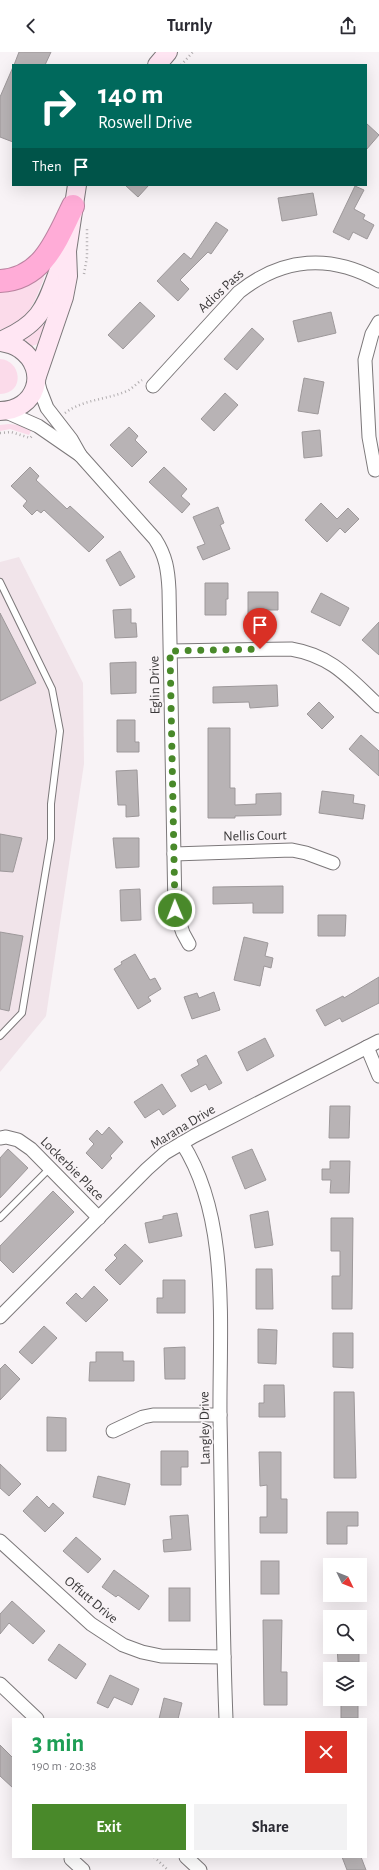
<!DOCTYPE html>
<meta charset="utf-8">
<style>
body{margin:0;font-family:"Alegreya Sans",sans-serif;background:#f2f2f3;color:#2b2b33;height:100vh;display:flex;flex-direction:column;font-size:15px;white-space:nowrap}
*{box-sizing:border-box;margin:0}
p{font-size:13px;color:#7c7c81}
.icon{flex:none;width:22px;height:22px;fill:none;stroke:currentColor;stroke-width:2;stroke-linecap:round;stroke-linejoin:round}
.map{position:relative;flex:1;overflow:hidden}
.details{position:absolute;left:12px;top:1666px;width:355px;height:140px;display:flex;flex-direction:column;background:#fff;border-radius:0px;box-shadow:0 4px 16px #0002}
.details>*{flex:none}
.banner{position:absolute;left:12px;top:12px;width:355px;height:122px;border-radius:0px;box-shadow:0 4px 16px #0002;background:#00695c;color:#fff;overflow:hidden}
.needle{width:26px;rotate:133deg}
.fabs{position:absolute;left:323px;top:1506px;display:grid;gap:8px}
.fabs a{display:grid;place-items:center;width:44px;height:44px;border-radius:0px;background:#fff;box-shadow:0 4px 16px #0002;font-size:20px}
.pin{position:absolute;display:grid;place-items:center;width:34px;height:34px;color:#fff;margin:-41px -17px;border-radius:50% 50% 50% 0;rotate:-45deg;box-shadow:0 0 4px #0007}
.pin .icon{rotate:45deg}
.me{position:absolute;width:44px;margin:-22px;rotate:359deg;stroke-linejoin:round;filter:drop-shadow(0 0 3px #0008)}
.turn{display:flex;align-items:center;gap:14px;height:84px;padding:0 20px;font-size:18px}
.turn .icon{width:52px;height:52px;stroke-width:2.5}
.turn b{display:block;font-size:28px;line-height:34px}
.then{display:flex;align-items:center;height:38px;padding:0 20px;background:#0003;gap:8px;font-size:15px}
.round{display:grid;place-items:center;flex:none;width:42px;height:42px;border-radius:0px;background:#f2f2f3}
.headline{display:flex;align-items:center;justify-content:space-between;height:68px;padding:0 20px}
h1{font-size:24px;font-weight:600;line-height:30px;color:#1e9e55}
.cta{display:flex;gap:8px;margin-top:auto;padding:8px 20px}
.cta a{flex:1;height:46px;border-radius:0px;background:#49892a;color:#fff;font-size:16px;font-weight:600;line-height:46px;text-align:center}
.cta a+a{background:#f2f2f3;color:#2b2b33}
header{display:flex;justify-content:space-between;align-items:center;height:52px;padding:0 20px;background:#fff;font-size:18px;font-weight:600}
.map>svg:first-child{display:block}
</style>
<header><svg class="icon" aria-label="back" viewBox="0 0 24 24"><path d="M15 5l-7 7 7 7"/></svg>Turnly<svg class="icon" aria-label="share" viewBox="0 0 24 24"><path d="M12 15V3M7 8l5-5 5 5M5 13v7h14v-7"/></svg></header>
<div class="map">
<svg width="379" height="1818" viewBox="0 0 379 1818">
<rect width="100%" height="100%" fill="#f8f3f6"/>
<polygon fill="#f1e4ea" points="19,505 83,631 84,712 46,964 0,1020 0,510"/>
<g fill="#fbdbea">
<path d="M44,221C45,226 42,231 40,236C31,259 25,269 0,278V238Z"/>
<polygon points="42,272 45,274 38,292 32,294 24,287"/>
<path d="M0,307C21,308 26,341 0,342Z"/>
<polygon points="9,372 18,373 31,379 29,383 10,377 0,379 0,373"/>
</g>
<g fill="#b8b3b5" stroke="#9d989a">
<polygon points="19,0 51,0 45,13 14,13"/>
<polygon points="13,15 13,90 0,85 0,45"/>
<polygon points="366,71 379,83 366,98"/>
<polygon points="125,133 149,133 138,145"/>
<polygon points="355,134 364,138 354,157 365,163 363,167 374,173 367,187 353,180 349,188 333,180"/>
<polygon points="313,141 317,163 282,169 278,146"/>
<polygon points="216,170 228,178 211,202 208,200 180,228 189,237 178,249 157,229 184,201 191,207"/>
<polygon points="140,250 155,264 123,297 108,283"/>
<polygon points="331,260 336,281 298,290 293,269"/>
<polygon points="252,276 264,287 237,318 224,307"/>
<polygon points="304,326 324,330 318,362 298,359"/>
<polygon points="225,341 238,353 214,379 201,367"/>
<polygon points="129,375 138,384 135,388 147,400 132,415 110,393"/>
<polygon points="320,378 322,404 304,406 302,380"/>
<polygon points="30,415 39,424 36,428 67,457 70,454 104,485 89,500 44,458 41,461 37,458 32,463 23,454 27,449 11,434"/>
<polygon points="164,415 187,437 181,444 190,452 182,461 149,430"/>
<polygon points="321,451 337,467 348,456 359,467 345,481 340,476 327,490 305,468"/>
<polygon points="218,455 224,471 220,473 230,497 203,508 197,495 205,492 193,465"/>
<polygon points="120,499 135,525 120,534 106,508"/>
<polygon points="205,531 228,531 228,547 226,547 226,563 205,563"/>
<polygon points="248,540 278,540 278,558 262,558 262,562 248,562"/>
<polygon points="321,541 349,556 340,574 311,560"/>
<polygon points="131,557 131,571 136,571 137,585 115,586 113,558"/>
<polygon points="0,561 36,631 0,649"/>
<polygon points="379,570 379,603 362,588"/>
<polygon points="136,610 136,641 111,642 110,611"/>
<polygon points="277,633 278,654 250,656 249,650 213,651 213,635"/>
<polygon points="319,650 334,665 322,677 307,662"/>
<polygon points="117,668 135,668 135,690 139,690 139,700 117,700"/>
<polygon points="208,676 230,676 230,736 235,736 235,753 256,752 256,742 281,741 281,763 235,764 235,766 208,766"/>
<polygon points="361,683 379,699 379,724 349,697"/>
<polygon points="137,718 139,764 126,765 126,753 118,753 116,719"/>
<polygon points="322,739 354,743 353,751 365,753 363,767 319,761"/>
<polygon points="0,782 22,786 13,820 0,819"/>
<polygon points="113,786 139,786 139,815 116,816"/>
<polygon points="283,834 283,861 253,861 253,851 213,852 213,835"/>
<polygon points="140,837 141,868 121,869 120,838"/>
<polygon points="318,863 346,863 345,884 318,884"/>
<polygon points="0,880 23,884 9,959 0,957"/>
<polygon points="244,885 268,891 265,904 273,906 271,916 264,914 260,934 234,928"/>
<polygon points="135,902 150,928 155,926 161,937 148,945 151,949 138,957 114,917 122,912 121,910"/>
<polygon points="379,925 379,951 342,970 340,966 325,974 316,958 343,944 344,946"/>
<polygon points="214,940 220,958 192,967 184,945 197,941 199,946"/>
<polygon points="265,986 274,1004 247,1019 238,1000"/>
<polygon points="206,1003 222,1031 209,1038 206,1032 191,1040 181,1023 199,1013 197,1008"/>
<polygon points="162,1032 176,1054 163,1063 159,1057 145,1066 134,1050"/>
<polygon points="330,1054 350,1054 349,1086 329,1086"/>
<polygon points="109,1075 123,1090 110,1104 112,1106 102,1117 86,1101 94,1092 89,1087 97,1078 102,1083"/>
<polygon points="8,1097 28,1116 0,1146 0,1106"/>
<polygon points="252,1097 266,1128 245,1137 232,1105"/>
<polygon points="330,1109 350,1109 349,1141 330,1141 331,1128 322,1128 322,1117 330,1117"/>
<polygon points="53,1139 74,1160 13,1221 0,1208 0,1194"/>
<polygon points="268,1159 273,1193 255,1196 250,1163"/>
<polygon points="177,1161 182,1184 149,1191 145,1171 163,1167 163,1164"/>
<polygon points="331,1166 353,1166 352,1257 332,1257 332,1224 340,1224 340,1199 331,1199"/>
<polygon points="125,1192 143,1209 120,1233 105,1218 117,1206 114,1203"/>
<polygon points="256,1217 272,1217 273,1257 256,1257"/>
<polygon points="163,1228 185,1228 185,1261 157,1261 157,1246 163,1246"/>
<polygon points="94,1234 108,1248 86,1270 66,1251 76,1241 82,1247"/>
<polygon points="44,1274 57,1286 32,1312 19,1300"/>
<polygon points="258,1277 277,1278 276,1312 258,1311"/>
<polygon points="333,1281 353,1281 353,1316 333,1315"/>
<polygon points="185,1295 185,1327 165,1327 164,1296"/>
<polygon points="96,1300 123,1300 123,1309 134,1309 134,1329 89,1329 90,1310 96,1310"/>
<polygon points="5,1312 20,1327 0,1348 0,1317"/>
<polygon points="264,1333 284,1333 285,1365 259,1365 259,1351 264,1351"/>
<polygon points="334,1340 354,1340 356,1426 334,1426"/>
<polygon points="47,1365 66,1366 66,1399 47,1399"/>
<polygon points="161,1399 188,1399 188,1415 181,1415 181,1433 161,1433"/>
<polygon points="259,1400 281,1400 281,1447 287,1447 287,1481 260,1481 260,1465 267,1465 267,1433 260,1434"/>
<polygon points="0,1412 21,1432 9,1444 0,1436"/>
<polygon points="98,1424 130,1432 125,1453 93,1445"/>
<polygon points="37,1444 49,1456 53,1451 64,1461 45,1480 23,1459"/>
<polygon points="327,1460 358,1460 358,1474 347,1474 347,1492 327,1492"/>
<polygon points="188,1463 191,1498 164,1500 163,1488 172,1487 170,1464"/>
<polygon points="76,1485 101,1507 88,1521 63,1499"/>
<rect x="261" y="1509" width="18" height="33"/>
<polygon points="114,1518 149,1544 139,1558 118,1543 116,1545 102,1535"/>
<rect x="169" y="1536" width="21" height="33"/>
<polygon points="12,1549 45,1579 33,1592 9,1571 0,1582 0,1562"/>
<polygon points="263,1568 282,1568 281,1620 287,1620 287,1653 264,1653"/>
<polygon points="59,1592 86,1612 76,1627 48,1608"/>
<polygon points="337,1595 359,1595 359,1610 338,1610"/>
<polygon points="110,1623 139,1637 132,1653 114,1645 108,1656 97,1651"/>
<polygon points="164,1646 182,1651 178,1667 159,1667"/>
<rect x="341" y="1647" width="17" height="19"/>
<polygon points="0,1693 13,1706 13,1736 0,1724"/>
<polygon points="342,1805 361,1805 366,1818 347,1818"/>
</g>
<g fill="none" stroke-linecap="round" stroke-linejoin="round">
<defs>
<g id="lane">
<polyline points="0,530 52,637 60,679 51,752 51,787 22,961 0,984"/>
<polyline points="0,1166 50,1116"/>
</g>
<g id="street">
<polyline points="37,326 40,338 47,356 71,387 80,403"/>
<path d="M153,334L239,240C283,205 331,202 379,229"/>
<path d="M4,359L38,374L80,403L155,487C166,504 168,518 169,538L175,858L183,881L189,892"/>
<polyline points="375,418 369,385 365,308 372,282 379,270"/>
<path d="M171,599L291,597C332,604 349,626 379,654"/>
<polyline points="174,802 292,798 306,801 333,811"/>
<polyline points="367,995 379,1024"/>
<polyline points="0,1086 6,1085 18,1088 31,1097 99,1166"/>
<path d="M182,1091C231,1167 219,1278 220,1365C222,1466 222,1566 226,1667"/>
<polyline points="0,1265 147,1117 165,1101 194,1084 379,989"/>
<polyline points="113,1379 143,1365 153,1363 220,1363"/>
<polyline points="0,1489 91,1572 123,1593 142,1600 161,1604 224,1605"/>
<polyline points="0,1632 37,1667"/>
<polyline points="186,1805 200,1818"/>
<polyline points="71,1807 83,1818"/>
</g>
<g id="secondary">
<polyline points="157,13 168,0"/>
<path d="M0,289C49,269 46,246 65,203"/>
<path d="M0,290C7,291 14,293 20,297C50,318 36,359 0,359"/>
<polyline points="37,324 64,245 68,224 67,199 77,133"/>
</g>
<path id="highway" d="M0,229C43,227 57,187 73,154"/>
</defs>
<use href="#lane" stroke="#7c787a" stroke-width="8"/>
<use href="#street" stroke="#7c787a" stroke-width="15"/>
<use href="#secondary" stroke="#7c787a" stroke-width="20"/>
<use href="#highway" stroke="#ba83a0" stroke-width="24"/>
<g stroke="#b0acae" stroke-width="2.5" stroke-dasharray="1 3" stroke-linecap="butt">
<polyline points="181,13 193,0"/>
<polyline points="84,222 87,205 87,175"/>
<path d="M65,361C84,347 106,348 127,339C132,337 137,331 142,328"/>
<polyline points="0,381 11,380 30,386 32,384"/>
<polyline points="154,1805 168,1818"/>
</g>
<use href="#lane" stroke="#fff" stroke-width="6"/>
<use href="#street" stroke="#fff" stroke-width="13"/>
<use href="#secondary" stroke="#ffe6f3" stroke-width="18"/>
<use href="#highway" stroke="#ffacd7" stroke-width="22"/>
</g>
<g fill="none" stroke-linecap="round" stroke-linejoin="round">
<polyline stroke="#49892a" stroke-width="7" stroke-dasharray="0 12.6" points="175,858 170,599 260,597"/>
</g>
<g text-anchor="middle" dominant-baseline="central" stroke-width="3.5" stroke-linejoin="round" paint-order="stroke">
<g font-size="14" fill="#3a3839" stroke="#f8f3f6">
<text transform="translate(221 239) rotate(-43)">Adios Pass</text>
<text transform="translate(155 633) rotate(-91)">Eglin Drive</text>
<text transform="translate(255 784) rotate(-1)">Nellis Court</text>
<text transform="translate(183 1075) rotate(-31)">Marana Drive</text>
<text transform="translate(72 1117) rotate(45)">Lockerbie Place</text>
<text transform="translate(205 1376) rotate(-91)">Langley Drive</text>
<text transform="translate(91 1548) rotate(40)">Offutt Drive</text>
</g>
</g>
</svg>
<div class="fabs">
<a><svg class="needle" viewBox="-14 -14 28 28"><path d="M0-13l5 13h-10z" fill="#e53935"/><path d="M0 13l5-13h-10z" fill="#7c7c81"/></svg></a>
<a><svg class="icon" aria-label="search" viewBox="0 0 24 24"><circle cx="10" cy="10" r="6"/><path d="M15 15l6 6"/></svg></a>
<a><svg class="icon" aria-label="layers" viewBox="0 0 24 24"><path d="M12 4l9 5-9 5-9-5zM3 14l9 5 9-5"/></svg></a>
</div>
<div class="pin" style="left:260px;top:597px;background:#d93025"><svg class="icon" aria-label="arrive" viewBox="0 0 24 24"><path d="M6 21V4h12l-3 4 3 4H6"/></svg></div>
<svg class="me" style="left:175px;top:858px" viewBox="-20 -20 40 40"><circle r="17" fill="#49892a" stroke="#fff" stroke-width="3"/><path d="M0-11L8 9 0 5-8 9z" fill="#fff"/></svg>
<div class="banner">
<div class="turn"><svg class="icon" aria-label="right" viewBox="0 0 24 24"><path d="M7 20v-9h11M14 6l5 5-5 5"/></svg><div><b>140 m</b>Roswell Drive</div></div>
<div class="then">Then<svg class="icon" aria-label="arrive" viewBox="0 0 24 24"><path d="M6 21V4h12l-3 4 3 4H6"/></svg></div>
</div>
<section class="details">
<div class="headline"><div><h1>3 min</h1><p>190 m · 20:38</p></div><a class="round" style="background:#d93025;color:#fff"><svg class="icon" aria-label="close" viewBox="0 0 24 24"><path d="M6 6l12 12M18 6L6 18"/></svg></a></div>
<div class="cta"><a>Exit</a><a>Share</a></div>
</section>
</div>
